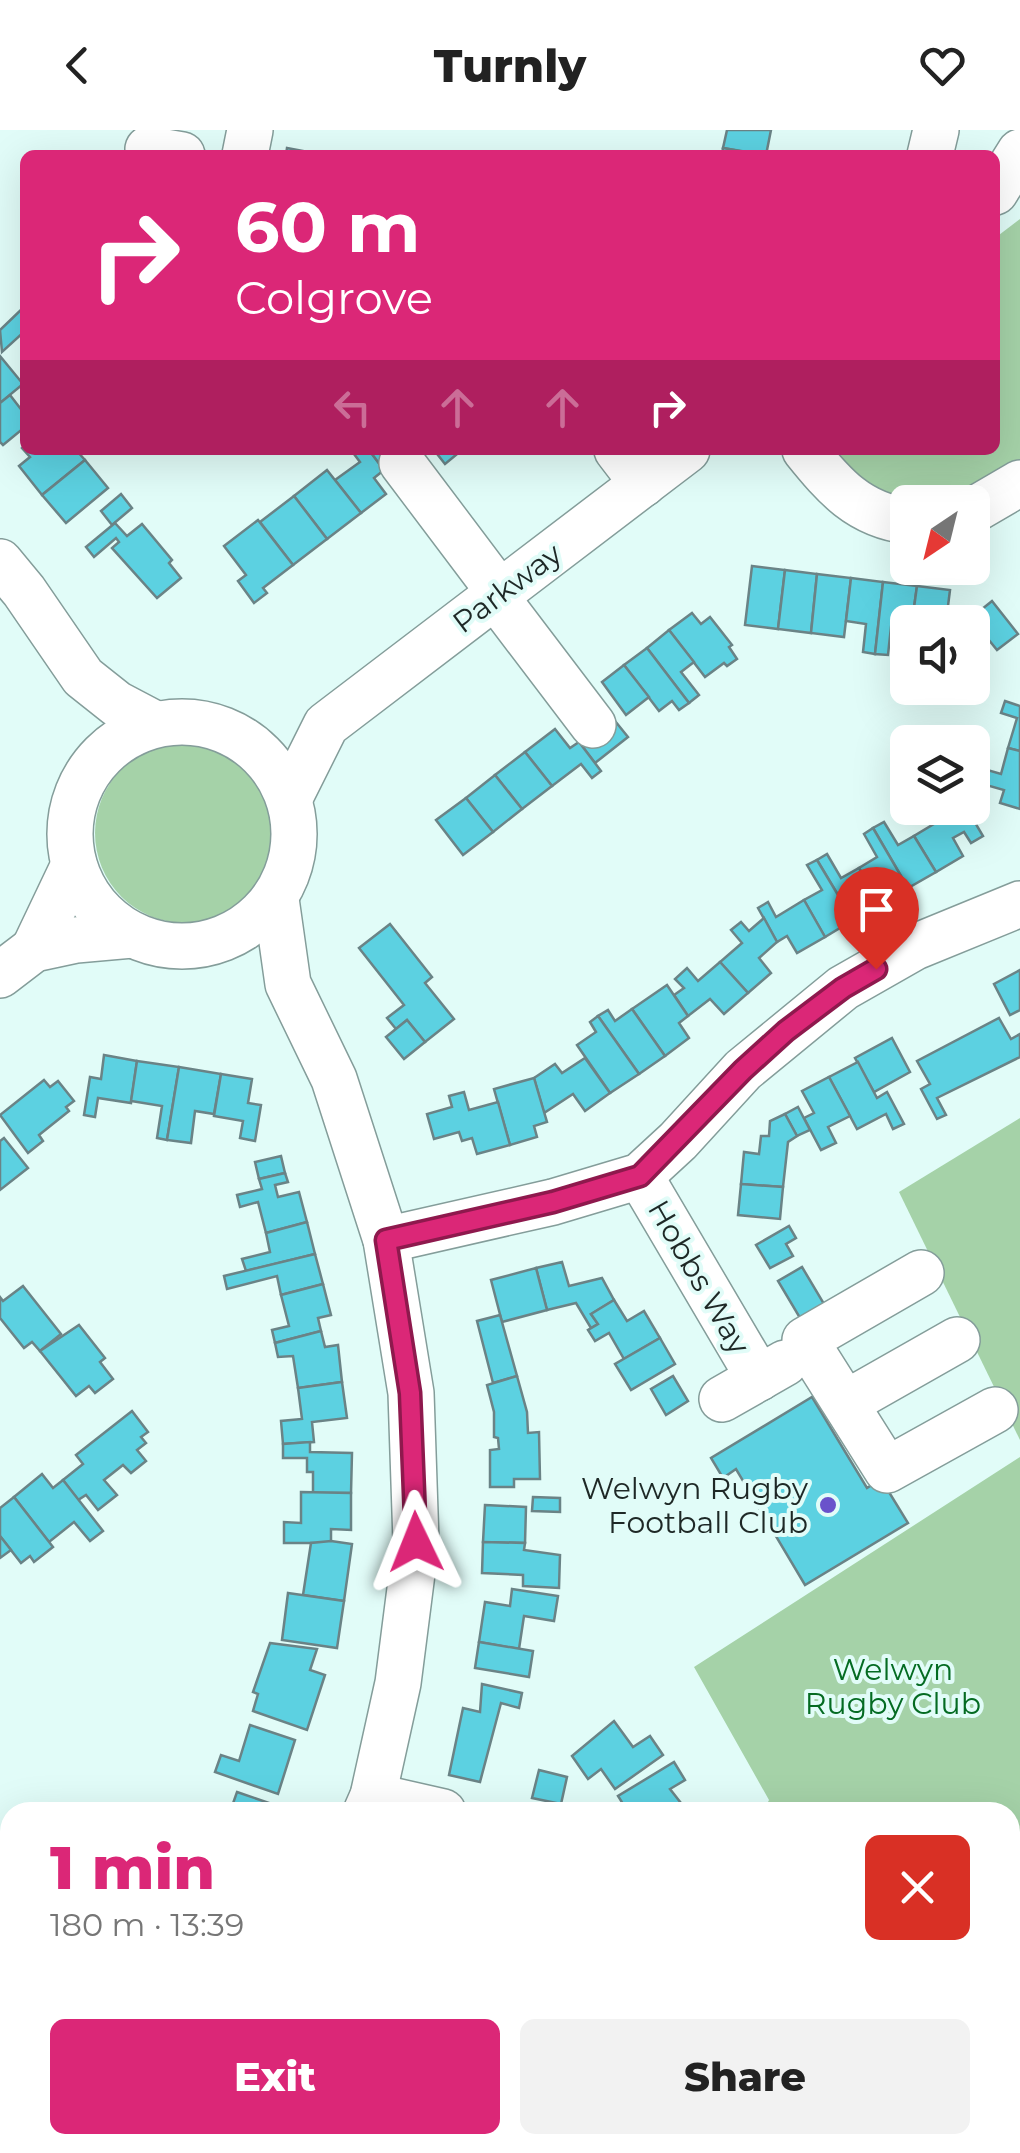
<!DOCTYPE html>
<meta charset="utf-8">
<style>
body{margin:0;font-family:Montserrat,sans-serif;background:#f2f2f2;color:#222;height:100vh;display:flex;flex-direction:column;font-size:38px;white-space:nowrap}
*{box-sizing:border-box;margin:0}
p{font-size:32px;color:#767676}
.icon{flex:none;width:55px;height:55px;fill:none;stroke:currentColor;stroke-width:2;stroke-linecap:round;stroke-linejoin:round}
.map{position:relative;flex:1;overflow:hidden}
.panel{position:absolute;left:0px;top:1672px;width:1020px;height:352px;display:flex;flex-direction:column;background:#fff;border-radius:30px 30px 0 0;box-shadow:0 10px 40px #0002}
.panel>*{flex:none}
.guide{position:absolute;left:20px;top:20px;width:980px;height:305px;border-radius:15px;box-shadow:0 10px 40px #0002;background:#db2777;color:#fff;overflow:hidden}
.needle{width:65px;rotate:215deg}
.controls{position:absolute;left:890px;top:355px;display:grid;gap:20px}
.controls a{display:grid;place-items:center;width:100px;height:100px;border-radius:15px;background:#fff;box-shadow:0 10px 40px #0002;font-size:50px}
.pin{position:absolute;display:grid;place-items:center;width:85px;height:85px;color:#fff;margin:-102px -42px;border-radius:50% 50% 50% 0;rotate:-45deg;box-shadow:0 0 10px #0007}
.pin .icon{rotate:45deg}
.me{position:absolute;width:110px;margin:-55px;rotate:358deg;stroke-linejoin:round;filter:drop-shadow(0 0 8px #0008)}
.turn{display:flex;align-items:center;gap:35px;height:210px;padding:0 50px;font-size:45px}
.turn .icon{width:130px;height:130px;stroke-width:2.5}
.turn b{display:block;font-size:70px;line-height:85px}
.lanes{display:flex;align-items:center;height:95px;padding:0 50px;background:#0003;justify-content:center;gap:50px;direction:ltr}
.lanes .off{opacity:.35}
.round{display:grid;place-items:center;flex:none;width:105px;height:105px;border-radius:15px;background:#f2f2f2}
.overview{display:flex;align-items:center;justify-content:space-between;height:170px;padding:0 50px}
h1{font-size:60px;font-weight:800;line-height:75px;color:#db2777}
.cta{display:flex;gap:20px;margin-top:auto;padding:20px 50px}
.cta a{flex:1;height:115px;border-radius:15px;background:#db2777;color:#fff;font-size:40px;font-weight:800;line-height:115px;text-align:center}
.cta a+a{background:#f2f2f2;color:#222}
header{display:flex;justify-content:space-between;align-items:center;height:130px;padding:0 50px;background:#fff;font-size:45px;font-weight:800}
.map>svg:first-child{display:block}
</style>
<header><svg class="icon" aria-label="back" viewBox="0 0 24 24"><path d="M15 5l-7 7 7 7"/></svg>Turnly<svg class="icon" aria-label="heart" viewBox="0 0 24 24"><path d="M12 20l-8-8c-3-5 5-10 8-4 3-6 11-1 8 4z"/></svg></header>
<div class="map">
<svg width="1020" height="2023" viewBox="0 0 1020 2023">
<rect width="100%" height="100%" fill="#e1fcf8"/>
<g fill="#a5d2a8">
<polygon points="1020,89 1020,337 962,372 908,372 867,365 826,320 995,320 995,108"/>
<circle cx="185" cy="703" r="90"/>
<polygon points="1020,988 1020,1310 899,1062"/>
<polygon points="1020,1327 1020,2023 863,2023 859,2015 1010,2015 1010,1682 763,1682 769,1670 694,1537"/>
</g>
<g fill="#5cd1e1" stroke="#6a8386" stroke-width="2.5">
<polygon points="727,0 771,0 766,25 723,18"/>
<polygon points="287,18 324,25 286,25"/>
<polygon points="723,18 761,25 722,25"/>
<polygon points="25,176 25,201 2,222 0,200"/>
<polygon points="0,226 23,254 0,273"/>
<polygon points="10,265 20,278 25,274 25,297 3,315 0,312 0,273"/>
<polygon points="25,315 25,320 76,320 85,330 42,365 19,336 30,327 22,318"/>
<polygon points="351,320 369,320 384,340 374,348 386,364 361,383 335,350 360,332"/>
<polygon points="369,320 410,320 384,340"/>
<polygon points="434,320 462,320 445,334"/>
<polygon points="85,330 108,358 66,393 42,365"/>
<polygon points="327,340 361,383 327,409 294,366"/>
<polygon points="121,364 132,378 112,395 101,381"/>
<polygon points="294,366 327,409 293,435 260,392"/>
<polygon points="258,390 293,435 263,458 267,463 254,473 238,451 246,445 224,416"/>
<polygon points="115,393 127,406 142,394 172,430 169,433 181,448 157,468 112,418 119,412 116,408 94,427 86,417"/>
<polygon points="752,436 785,440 778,499 745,495"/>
<polygon points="785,440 817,444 811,503 778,499"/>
<polygon points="817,444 851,448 844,507 811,503"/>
<polygon points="851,448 883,452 875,524 863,522 866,494 846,491"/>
<polygon points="883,452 917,456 912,492 908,492 908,499 891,497 888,525 875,524"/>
<polygon points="917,456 950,460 946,492 912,492"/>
<polygon points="992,471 1018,504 997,520 971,488"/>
<polygon points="692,483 701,494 710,487 732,515 729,517 737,529 727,536 724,533 705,547 669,500"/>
<polygon points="669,500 694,532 681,542 699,565 689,573 647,518"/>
<polygon points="647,518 689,573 679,580 672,571 659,581 624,535"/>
<polygon points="624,535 649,567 626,585 602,552"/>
<polygon points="1005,571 1020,576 1020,621 1008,618 1017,588 1001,583"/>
<polygon points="611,586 628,607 595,633 579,612"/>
<polygon points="555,599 570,618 579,612 601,641 592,648 581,634 552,656 525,622"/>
<polygon points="1008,618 1020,621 1020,679 1000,673 1004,660 979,653 984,639 1001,644"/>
<polygon points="525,622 552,656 522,679 495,645"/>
<polygon points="495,645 522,679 493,702 466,668"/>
<polygon points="466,668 493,702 463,725 436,690"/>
<polygon points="935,678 950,678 958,691 970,684 983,706 971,713 964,702 953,708 963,726 936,742 914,706 942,689"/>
<polygon points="884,692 898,715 914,706 936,742 908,758 873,698"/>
<polygon points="873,698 908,758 880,774 859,738 877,727 864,704"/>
<polygon points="827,724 841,748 859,738 880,774 853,790 817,730"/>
<polygon points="817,730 853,790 825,807 804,770 822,760 807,735"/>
<polygon points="804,770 825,807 797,823 787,806 777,812 758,778 768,772 776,787"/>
<polygon points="764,788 777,812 759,828 771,843 748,863 720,832 742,813 731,800 741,792 749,801"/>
<polygon points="390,794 432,847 425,853 454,889 425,912 407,890 396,899 387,888 404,875 359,818"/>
<polygon points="720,832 748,863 724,884 710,869 688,886 674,865 684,858 675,849 687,838 698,851"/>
<polygon points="1020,840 1020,880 1010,885 994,854"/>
<polygon points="667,855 688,886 679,893 689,908 665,926 632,879"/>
<polygon points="632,879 665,926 639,944 598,886 608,880 615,891"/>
<polygon points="598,886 639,944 610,963 577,915 596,902 590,892"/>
<polygon points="999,888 1011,909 1020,904 1020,927 937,968 946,985 937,989 921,959 930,954 917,931"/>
<polygon points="407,890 425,912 404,929 386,907"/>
<polygon points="892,908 910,942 874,962 855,928"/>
<polygon points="104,925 137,931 131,973 98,968 95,987 84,985 90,947 101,949"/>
<polygon points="585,928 610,963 585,981 573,964 544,983 534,948 555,934 562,943"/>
<polygon points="137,931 179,937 167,1010 157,1008 162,976 131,971"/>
<polygon points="858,932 877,968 887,962 904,994 893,999 886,984 857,999 829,947"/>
<polygon points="179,937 221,944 214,984 195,981 191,1013 167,1010"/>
<polygon points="221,944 252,949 248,973 261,975 255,1011 240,1008 243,991 214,986"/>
<polygon points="829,947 850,986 828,997 836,1013 821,1020 804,988 814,983 802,961"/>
<polygon points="534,948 547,992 534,996 537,1007 510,1015 494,959"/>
<polygon points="44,950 50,957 58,951 74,971 66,977 69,981 39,1005 43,1011 28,1023 0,985"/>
<polygon points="464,962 469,980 498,972 510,1015 477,1024 472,1008 462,1011 459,1002 434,1009 427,984 452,977 449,966"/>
<polygon points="798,977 810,1000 797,1006 785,984"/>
<polygon points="785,984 797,1006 788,1012 783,1057 741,1054 744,1022 759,1024 761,1006 769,1006 770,991"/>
<polygon points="4,1008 28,1038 0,1060 0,1011"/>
<polygon points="281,1026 285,1043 259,1049 255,1032"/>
<polygon points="285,1043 288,1052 275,1055 278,1067 299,1062 307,1092 266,1103 258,1072 240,1077 237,1065 262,1059 259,1049"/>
<polygon points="741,1054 783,1057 780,1089 738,1085"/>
<polygon points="307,1092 315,1124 246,1141 242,1129 270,1122 266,1103"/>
<polygon points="789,1096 796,1108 786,1114 793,1126 770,1138 756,1115"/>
<polygon points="315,1124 323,1154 281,1165 277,1146 227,1159 224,1146"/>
<polygon points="562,1132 569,1156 602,1148 614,1170 591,1184 598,1194 591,1198 576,1173 547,1180 536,1138"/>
<polygon points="802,1137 830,1184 806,1198 778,1151"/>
<polygon points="536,1138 547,1180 502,1192 491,1150"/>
<polygon points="323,1154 331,1185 318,1188 321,1201 275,1213 272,1200 289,1196 281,1165"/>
<polygon points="23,1156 61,1204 40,1221 32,1212 24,1218 0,1188 0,1167 3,1171"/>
<polygon points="614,1170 627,1191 644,1181 660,1208 624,1229 609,1203 595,1211 588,1200 598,1194 591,1184"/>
<polygon points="500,1185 517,1246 493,1253 477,1191"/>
<polygon points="79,1195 105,1228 100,1232 113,1249 95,1263 89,1256 76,1266 40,1221"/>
<polygon points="321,1201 325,1217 338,1215 342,1252 298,1258 293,1226 278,1227 275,1213"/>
<polygon points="660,1208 675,1234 631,1260 615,1234"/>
<polygon points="517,1246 527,1282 528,1303 539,1302 540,1349 514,1349 514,1357 490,1357 490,1320 499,1319 498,1308 494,1307 494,1282 487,1255"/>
<polygon points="673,1246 688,1271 666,1285 651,1259"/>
<polygon points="342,1252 347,1288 312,1292 314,1312 283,1314 281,1291 302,1289 298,1258"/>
<polygon points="812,1267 867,1358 881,1349 908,1393 805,1455 736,1339 723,1348 711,1328"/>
<polygon points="132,1281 148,1302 141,1307 146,1313 137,1320 146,1331 131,1343 123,1335 104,1350 117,1365 98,1380 86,1365 78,1370 63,1350 83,1334 76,1325"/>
<polygon points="310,1312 310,1322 352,1323 351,1363 313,1363 313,1342 307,1342 307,1328 283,1328 283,1314"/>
<polygon points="42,1344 53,1358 63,1350 103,1401 90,1411 74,1392 49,1412 14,1367"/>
<polygon points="301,1362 351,1363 351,1400 331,1399 331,1413 284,1413 284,1392 301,1393"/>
<polygon points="14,1367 53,1417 34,1432 30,1426 21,1433 0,1406 0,1378"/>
<polygon points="533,1367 560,1368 560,1382 532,1381"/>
<polygon points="485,1375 526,1377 525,1413 483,1412"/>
<polygon points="0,1406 11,1420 0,1428"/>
<polygon points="331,1411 352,1414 344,1471 303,1465 311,1413"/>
<polygon points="483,1412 525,1413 524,1420 560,1425 559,1458 523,1456 523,1445 482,1443"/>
<polygon points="512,1459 558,1466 554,1491 524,1486 519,1519 479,1512 485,1472 510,1476"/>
<polygon points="288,1463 344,1471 337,1518 282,1510"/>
<polygon points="479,1512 533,1521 529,1547 475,1538"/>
<polygon points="270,1513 317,1519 310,1540 325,1545 307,1600 253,1581 258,1564 253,1562"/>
<polygon points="482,1554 522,1563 519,1578 501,1573 480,1652 449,1645 463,1578 480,1582"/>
<polygon points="614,1591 633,1617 650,1606 663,1625 615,1659 601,1639 588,1649 572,1626"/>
<polygon points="250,1595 295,1610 278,1664 215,1642 221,1625 239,1631"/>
<polygon points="674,1632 685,1650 670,1659 688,1682 637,1682 634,1678 628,1682 618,1666"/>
<polygon points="539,1640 567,1647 561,1674 532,1668"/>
<polygon points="237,1662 275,1675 273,1682 227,1682 230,1682"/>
<polygon points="10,1746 10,1797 9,1799 0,1796 0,1751 7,1754"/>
<polygon points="0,1931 10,1935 0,1965"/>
<polygon points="10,1943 10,1987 0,1983 0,1965"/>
<polygon points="88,2015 128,2015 124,2023 84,2023"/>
<polygon points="330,2015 379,2015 375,2023 326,2023"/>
<polygon points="582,2015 643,2015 647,2023 587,2023"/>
</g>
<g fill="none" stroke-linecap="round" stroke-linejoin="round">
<defs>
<g id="minor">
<polyline points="148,19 182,25"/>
<polyline points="245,25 250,0"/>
<polyline points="930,25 936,0"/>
<polyline points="995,62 1020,22"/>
<polyline points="617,320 643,354"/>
<path d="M805,320C834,356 859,385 908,391"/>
<polyline points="402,333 500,463"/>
<polyline points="972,381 1020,353"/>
<polyline points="0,432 24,461 83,547 117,574 155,594"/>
<polyline points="495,466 593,595"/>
<circle cx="182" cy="704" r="112"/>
<polyline points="289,669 326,595 687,320"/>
<polyline points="276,769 288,854 334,949 386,1110 411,1263 416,1412 398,1553 373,1666 366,1682"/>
<polyline points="34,819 74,735"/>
<polyline points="0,845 34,819 76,810 132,805"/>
<polyline points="640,1046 759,1248"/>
<polyline points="386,1110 553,1072 640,1046 678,1011 743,940 843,858 915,817 1020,774"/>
<polyline points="921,1143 805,1210 887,1340 995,1280"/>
<polyline points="722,1269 785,1233"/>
<polyline points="846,1273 957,1210"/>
<polyline points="373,1666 443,1682"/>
<polyline points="0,1865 10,1870"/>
<polyline points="206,2023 210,2015"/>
</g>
</defs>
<use href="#minor" stroke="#849d9a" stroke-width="48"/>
<use href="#minor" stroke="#fff" stroke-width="45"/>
</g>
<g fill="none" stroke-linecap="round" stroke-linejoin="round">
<defs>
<polyline id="route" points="416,1412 410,1263 386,1110 553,1072 640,1046 743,940 786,901 843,858 876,839"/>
</defs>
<use href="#route" stroke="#8e194d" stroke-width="25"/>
<use href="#route" stroke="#db2777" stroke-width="18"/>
</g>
<circle fill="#6a52cb" stroke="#e1fcf8" stroke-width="4" cx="828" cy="1375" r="10"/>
<g text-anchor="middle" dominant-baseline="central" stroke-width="8" stroke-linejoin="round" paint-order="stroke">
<g font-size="30" fill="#1e2826" stroke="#e1fcf8">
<text transform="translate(507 458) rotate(-37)">Parkway</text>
<text transform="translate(699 1147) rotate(60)">Hobbs Way</text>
</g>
<g font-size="30" fill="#1e2826" stroke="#e1fcf8" text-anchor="end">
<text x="808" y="1358">Welwyn Rugby<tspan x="808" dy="34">Football Club</tspan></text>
</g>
<g font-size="30" fill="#046b22" stroke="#e1fcf8">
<text x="893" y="1539">Welwyn<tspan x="893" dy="34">Rugby Club</tspan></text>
</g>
</g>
</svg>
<div class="controls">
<a><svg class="needle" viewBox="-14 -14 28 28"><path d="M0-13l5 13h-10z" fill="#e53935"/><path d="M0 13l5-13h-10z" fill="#767676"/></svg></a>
<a><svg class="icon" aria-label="sound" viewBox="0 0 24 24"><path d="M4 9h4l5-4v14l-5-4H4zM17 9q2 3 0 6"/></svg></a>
<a><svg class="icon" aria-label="layers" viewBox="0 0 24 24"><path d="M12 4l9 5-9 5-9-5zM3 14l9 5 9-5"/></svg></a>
</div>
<div class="pin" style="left:876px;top:839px;background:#d93025"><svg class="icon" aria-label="arrive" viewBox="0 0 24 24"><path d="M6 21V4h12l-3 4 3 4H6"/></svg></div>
<svg class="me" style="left:416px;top:1412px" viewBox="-20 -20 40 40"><path d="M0-17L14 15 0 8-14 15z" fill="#db2777" stroke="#fff" stroke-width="4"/></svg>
<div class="guide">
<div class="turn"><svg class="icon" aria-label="right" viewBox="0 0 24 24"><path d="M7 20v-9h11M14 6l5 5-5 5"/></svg><div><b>60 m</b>Colgrove</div></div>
<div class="lanes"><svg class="icon off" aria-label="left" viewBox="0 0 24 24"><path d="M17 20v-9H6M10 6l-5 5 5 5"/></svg><svg class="icon off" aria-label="ahead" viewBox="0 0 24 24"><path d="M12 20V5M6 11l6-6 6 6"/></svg><svg class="icon off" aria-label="ahead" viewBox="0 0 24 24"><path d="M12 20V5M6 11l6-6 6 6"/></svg><svg class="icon" aria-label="right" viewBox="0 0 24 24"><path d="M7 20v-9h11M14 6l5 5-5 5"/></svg></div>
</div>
<section class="panel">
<div class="overview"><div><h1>1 min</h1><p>180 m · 13:39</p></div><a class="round" style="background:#d93025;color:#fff"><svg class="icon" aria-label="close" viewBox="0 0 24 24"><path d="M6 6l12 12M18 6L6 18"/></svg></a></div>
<div class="cta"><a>Exit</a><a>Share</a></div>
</section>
</div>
